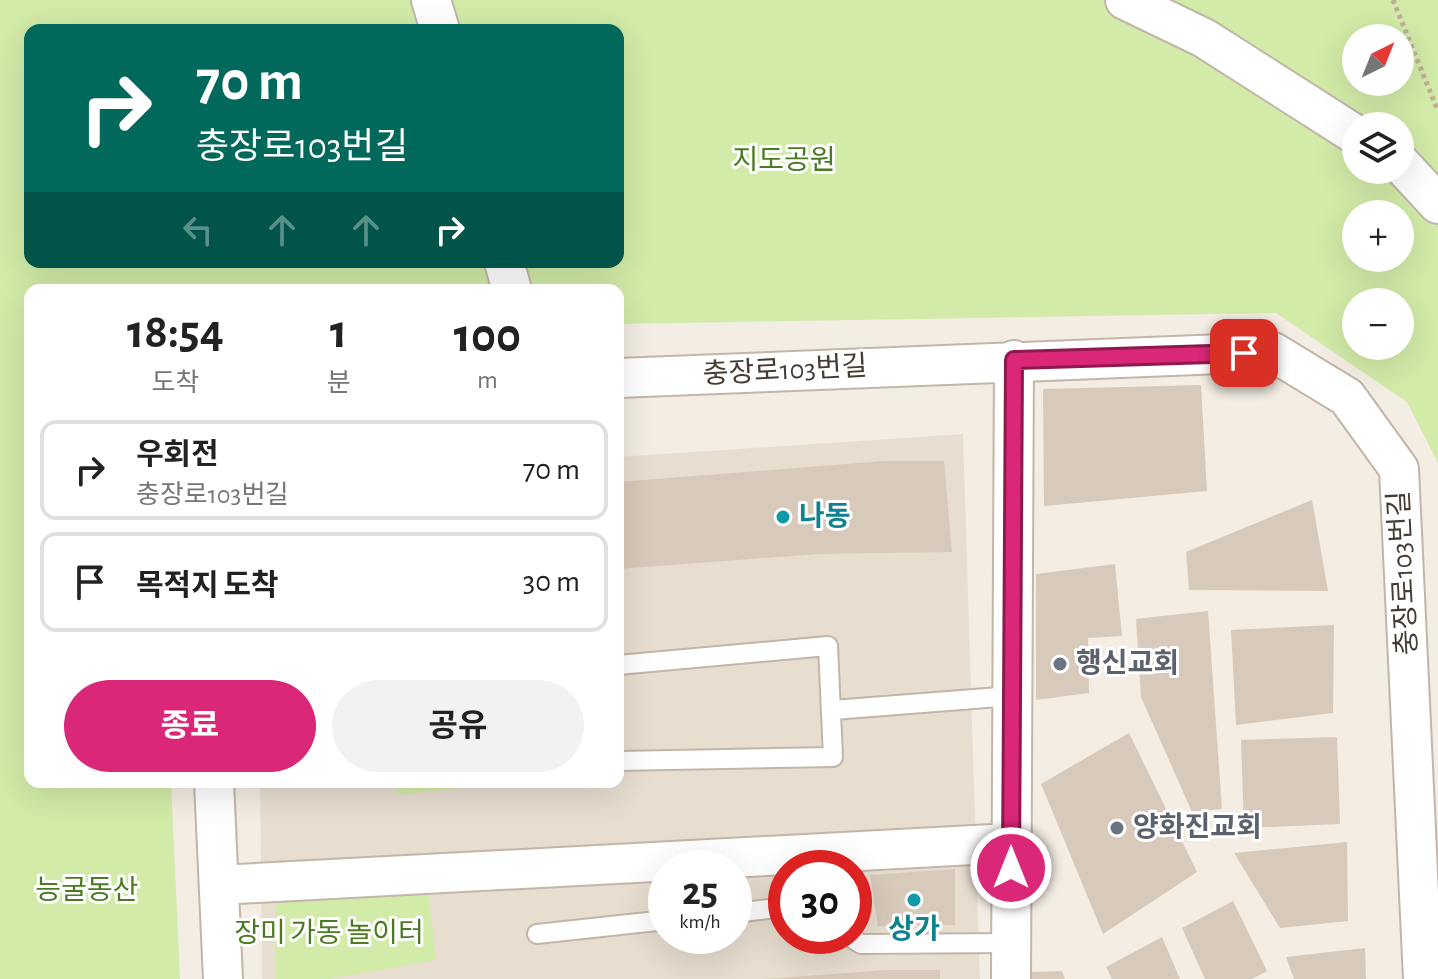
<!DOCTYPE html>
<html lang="ko">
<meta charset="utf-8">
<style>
body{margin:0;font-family:"Alegreya Sans","Noto Sans KR",sans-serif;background:#f2f2f2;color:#222;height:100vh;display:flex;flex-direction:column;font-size:30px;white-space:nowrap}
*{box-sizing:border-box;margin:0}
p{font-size:26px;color:#767676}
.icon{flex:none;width:44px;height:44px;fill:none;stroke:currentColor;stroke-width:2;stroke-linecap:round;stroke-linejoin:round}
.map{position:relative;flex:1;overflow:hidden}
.details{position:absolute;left:24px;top:284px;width:600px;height:504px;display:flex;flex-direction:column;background:#fff;border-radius:16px;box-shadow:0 8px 32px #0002}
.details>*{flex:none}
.guide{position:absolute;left:24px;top:24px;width:600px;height:244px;border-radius:16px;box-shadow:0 8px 32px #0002;background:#00695c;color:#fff;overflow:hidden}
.needle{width:52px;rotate:43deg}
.fabs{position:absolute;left:1342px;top:24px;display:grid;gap:16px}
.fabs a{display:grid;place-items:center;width:72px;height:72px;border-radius:50%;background:#fff;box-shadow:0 8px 32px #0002;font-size:40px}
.speed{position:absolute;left:648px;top:850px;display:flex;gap:16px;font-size:40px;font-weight:700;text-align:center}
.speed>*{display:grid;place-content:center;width:104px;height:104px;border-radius:50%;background:#fff;box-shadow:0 8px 32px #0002;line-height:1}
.speed small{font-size:20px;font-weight:400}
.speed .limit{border:12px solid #d22;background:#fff;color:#111}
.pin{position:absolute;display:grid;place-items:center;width:68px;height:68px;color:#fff;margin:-34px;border-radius:16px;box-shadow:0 4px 12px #0006}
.me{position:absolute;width:88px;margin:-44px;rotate:0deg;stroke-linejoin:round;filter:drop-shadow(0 0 6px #0008)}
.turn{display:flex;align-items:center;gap:28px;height:168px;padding:0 40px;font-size:36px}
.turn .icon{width:104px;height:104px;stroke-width:2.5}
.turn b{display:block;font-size:56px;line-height:68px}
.lanes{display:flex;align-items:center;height:76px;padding:0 40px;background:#0003;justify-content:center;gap:40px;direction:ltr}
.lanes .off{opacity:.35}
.eta{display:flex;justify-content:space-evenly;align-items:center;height:136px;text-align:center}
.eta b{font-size:48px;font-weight:700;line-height:56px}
.cta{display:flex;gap:16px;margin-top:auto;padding:16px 40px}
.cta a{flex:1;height:92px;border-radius:48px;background:#db2777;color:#fff;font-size:32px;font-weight:700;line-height:92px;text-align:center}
.cta a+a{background:#f2f2f2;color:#222}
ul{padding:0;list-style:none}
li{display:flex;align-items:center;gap:24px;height:100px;margin:0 16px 12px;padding:0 24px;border:4px solid #e0e0e0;border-radius:16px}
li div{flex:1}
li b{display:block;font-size:30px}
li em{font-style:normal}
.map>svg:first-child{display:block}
</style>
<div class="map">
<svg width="1438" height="979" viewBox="0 0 1438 979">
<rect width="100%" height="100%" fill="#f3ede3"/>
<path fill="#e7ded0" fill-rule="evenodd" d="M963,434L980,979H262L260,782H618V457ZM666,868H734V936H666ZM786,868H854V936H786Z"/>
<g fill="#d2eba8" fill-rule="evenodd">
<path d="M0,0H1438V463L1407,402L1276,313L618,324V290H30V782H171L180,979H0ZM30,30H618V262H30ZM1356,38H1400V82H1356ZM1356,126H1400V170H1356ZM1356,214H1400V258H1356ZM1356,302H1400V346H1356Z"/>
<polygon points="398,782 514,782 398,795"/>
<polygon points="427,881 436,960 330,979 276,979 275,894"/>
</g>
<g fill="#d8caba">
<polygon points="1201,385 1207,491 1044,506 1043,389"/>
<polygon points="884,461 944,461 952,552 819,554 618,569 618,482"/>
<polygon points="1312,500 1328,591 1189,590 1186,552"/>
<polygon points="1115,564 1122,636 1088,638 1089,693 1036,700 1036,574"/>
<polygon points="1208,611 1222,809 1192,812 1141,697 1136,619"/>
<polygon points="1334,625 1333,713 1236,725 1231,630"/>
<polygon points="1129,733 1197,872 1103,934 1041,784"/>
<polygon points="1337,737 1340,824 1244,828 1241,740"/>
<polygon points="1347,842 1348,921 1280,928 1234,853"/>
<polygon points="955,869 955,925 878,926 870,875"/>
<polygon points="1233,901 1267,971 1252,979 1205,979 1182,928"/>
<polygon points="1162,937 1180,979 1112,979 1106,967"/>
<polygon points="1365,948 1366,979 1294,979 1286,957"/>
<polygon points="886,970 940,970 940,979 766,979"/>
<polygon points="1062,971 1065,979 1032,979 1032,972"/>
</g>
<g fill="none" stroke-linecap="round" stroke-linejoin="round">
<defs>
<g id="lane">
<polyline points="618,665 828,646 833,757 618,761"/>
<polyline points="833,710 1012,696"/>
<polyline points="734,913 786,907"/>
<polyline points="537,934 666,920"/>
<polyline points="848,936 861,944 1011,943"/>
</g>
<g id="street">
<polyline points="431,0 440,30"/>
<polyline points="1125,0 1204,38 1356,135"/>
<polyline points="1400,163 1438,204"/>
<polyline points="504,262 512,290"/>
<polyline points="618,378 1273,352 1347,397 1399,469 1423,979"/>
<polyline points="214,782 223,979"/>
<polyline points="219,885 1011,843"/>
<polyline points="1011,979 1014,360"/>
</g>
</defs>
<use href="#lane" stroke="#c2b6a8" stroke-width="22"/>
<use href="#street" stroke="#c2b6a8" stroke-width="42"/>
<polyline stroke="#c2ae95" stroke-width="5" stroke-dasharray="4 4" stroke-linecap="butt" points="1393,0 1438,111"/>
<use href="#lane" stroke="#fff" stroke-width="18"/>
<use href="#street" stroke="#fff" stroke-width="38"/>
</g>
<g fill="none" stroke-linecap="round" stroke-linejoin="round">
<defs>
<polyline id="route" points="1011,868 1014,360 1244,353"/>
</defs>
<use href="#route" stroke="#8e194d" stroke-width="20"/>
<use href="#route" stroke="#db2777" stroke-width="14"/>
</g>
<g fill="#0f9aa8" stroke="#fff" stroke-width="3">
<circle cx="783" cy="517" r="8"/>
<circle cx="914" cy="900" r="8"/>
</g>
<g fill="#6b7280" stroke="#fff" stroke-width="3">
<circle cx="1060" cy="664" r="8"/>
<circle cx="1117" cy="828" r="8"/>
</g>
<g text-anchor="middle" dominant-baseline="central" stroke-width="6" stroke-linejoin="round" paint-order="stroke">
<g font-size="28" fill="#4b7a22" stroke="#fff">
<text x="784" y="161">지도공원</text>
<text x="87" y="891">능굴동산</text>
<text x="329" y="934">장미 가동 놀이터</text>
</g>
<g font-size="28" fill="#453c33" stroke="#fff">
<text transform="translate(785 371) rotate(-3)">충장로103번길</text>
<text transform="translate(1404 573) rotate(-93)">충장로103번길</text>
</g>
<g font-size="28" font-weight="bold" fill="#0d838f" stroke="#fff" text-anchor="start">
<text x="799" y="517">나동</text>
<text x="914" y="930" text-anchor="middle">상가</text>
</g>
<g font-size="28" font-weight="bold" fill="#5b616d" stroke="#fff" text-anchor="start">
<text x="1076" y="664">행신교회</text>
<text x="1133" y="828">양화진교회</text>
</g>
</g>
</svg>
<div class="fabs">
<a><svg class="needle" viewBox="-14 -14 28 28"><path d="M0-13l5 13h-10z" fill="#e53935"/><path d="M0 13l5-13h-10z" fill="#767676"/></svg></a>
<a><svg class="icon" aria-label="layers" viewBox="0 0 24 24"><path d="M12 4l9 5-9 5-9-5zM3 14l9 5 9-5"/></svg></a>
<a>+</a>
<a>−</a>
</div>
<div class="speed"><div>25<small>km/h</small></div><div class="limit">30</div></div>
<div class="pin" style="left:1244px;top:353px;background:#d93025"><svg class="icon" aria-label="arrive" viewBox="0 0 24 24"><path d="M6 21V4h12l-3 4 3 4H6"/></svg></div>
<svg class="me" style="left:1011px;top:868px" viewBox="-20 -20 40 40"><circle r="17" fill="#db2777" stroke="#fff" stroke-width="3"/><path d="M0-11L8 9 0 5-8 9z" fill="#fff"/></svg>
<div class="guide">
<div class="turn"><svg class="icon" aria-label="right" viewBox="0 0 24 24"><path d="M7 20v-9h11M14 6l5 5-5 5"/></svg><div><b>70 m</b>충장로103번길</div></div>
<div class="lanes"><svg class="icon off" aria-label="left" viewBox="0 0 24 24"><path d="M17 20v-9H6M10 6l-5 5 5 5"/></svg><svg class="icon off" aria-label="ahead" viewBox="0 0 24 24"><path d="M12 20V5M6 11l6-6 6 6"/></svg><svg class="icon off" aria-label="ahead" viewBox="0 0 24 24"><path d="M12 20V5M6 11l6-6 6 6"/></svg><svg class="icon" aria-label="right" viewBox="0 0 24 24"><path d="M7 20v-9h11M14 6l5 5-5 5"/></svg></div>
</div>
<section class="details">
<div class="eta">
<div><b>18:54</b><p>도착</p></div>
<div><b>1</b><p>분</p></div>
<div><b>100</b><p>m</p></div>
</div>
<ul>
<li><svg class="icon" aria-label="right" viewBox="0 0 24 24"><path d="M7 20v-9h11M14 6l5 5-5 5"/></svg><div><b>우회전</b><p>충장로103번길</p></div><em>70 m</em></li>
<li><svg class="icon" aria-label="arrive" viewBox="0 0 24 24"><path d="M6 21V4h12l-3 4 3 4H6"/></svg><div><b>목적지 도착</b></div><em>30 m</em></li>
</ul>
<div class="cta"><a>종료</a><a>공유</a></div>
</section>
</div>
